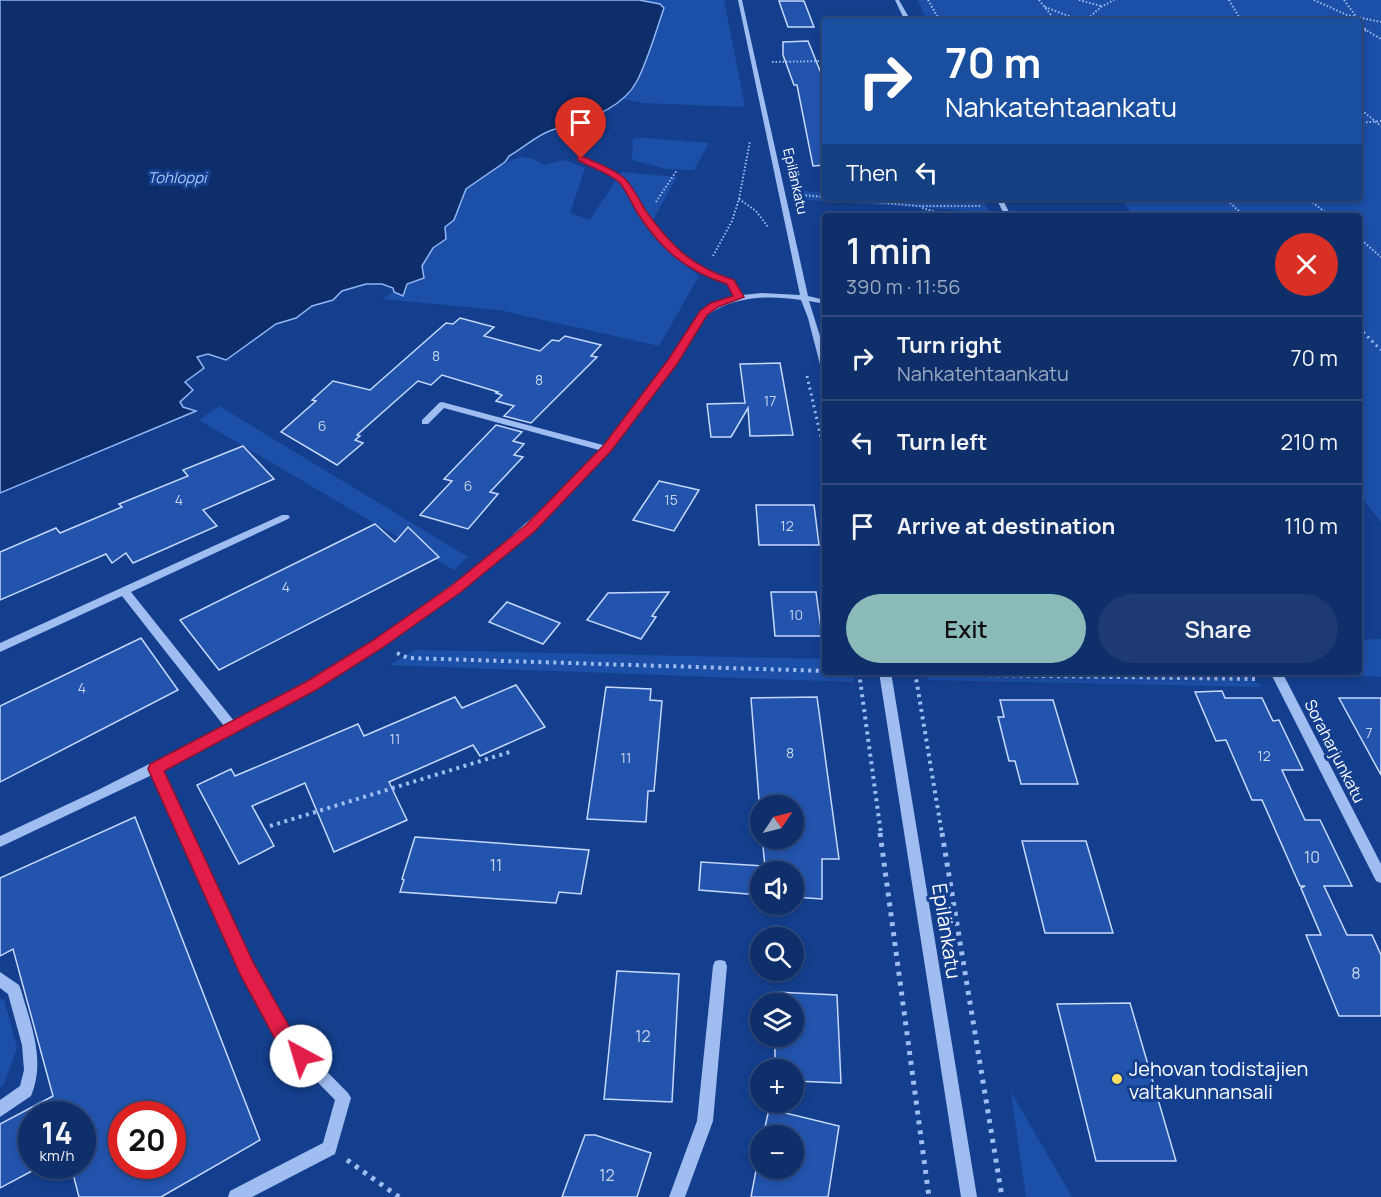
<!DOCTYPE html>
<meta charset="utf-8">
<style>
body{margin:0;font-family:Manrope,sans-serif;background:#1d3b72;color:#f1f3f6;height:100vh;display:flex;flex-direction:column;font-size:22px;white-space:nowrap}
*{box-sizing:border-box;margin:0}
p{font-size:20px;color:#9ba9c1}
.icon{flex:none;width:33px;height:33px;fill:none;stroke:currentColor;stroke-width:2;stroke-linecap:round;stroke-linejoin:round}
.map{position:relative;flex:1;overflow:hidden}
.drawer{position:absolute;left:822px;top:213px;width:540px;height:462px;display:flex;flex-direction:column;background:#0f2f6a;border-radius:6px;box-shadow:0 3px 9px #0003,0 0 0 2px #2f4a7e}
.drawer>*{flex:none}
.top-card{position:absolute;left:822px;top:18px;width:540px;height:183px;border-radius:6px;box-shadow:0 3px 9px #0003,0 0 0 2px #2f4a7e;background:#1a4fa0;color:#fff;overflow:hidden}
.needle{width:39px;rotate:55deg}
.buttons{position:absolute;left:750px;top:795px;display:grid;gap:12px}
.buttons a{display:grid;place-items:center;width:54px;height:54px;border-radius:50%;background:#0f2f6a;box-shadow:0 3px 9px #0003,0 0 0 2px #2f4a7e;font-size:30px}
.speed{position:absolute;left:18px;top:1101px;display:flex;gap:12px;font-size:30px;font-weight:700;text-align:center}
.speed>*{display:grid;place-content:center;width:78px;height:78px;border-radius:50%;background:#0f2f6a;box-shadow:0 3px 9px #0003,0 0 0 2px #2f4a7e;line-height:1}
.speed small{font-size:15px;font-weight:400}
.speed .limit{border:9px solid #d22;background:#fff;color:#111}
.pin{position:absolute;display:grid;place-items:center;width:51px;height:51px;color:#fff;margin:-62px -26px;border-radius:50% 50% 50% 0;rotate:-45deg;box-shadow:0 0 6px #0007}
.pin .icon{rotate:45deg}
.me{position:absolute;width:66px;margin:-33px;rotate:321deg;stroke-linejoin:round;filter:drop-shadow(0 0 4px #0008)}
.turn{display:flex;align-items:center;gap:21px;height:126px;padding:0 24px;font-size:27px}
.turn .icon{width:78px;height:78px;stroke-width:2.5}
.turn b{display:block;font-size:42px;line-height:51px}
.then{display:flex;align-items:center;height:57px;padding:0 24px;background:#0003;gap:12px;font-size:22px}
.round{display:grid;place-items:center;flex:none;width:63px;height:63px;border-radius:32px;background:#1d3b72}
.overview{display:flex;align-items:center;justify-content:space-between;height:102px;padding:0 24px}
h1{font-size:36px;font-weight:600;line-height:45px}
.cta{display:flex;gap:12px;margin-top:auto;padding:12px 24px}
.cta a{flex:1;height:69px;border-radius:36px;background:#8bbbb9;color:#111;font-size:24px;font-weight:600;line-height:69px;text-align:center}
.cta a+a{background:#1d3b72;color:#f1f3f6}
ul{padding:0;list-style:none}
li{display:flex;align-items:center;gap:18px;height:84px;padding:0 24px;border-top:2px solid #2f4a7e}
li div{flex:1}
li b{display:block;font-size:22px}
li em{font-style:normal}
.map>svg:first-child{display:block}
</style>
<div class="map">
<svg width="1381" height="1197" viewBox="0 0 1381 1197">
<rect width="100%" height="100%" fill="#143f8e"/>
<g fill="#1c4fa8">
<polygon points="639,0 724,0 745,107 643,103 623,99 637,82 657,26"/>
<polygon points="917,0 1381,0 1381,522 1359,494 1359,216 1134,216 1120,198 1359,198 1359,21 928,21"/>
<polygon points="643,138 709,143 694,170 667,169 632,160 633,139"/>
<path d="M520,157L532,158L544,165L564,160L585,168L570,213L590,220L621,172L677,177L649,227L672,255L699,276L659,346L499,310L382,299L394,292L403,296C410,275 428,252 446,239L445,227C458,217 457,205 465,191C472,179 507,161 520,157Z"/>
<polygon points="803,191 825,193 825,198 984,202 989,212 807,200"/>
<polygon points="219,406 468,557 454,570 199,420"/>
<polygon points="1381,639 1381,677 1300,672 1359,672 1359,640"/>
<polygon points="415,650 825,659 825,672 853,672 854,682 390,665"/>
<polygon points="923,672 1245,673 1262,687 928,680"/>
<polygon points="0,999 4,1000 17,1048 3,1086 0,1088"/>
<polygon points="1011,1092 1072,1197 1026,1197"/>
</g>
<path fill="#0d2d6b" stroke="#91b6f4" stroke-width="1.5" d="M0,0H639L660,4L664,8C656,31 648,60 637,81C622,110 581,123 552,130C538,134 522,149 509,156L505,162L466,189L454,220L445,227L446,239L433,248L422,266L424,278L407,284L403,296L394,292L393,288L382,284H366L342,291L333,300L312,306L296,318L276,324L226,360L208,354L197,357L204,368L185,382L193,390L180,402L183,407L196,411L0,493Z"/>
<g fill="#2254ad" stroke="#c6d9fc" stroke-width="1.5" fill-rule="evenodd">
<polygon points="779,1 804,1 814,27 788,27"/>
<polygon points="808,41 825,83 825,165 813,166 797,85 794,85 783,55 783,42"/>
<polygon points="460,318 494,327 484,336 540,351 552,340 559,341 565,336 601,345 591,356 597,357 531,423 504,416 514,406 496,401 502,395 496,393 498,392 442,375 431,385 418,381 357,435 360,436 355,440 363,443 337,465 281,432 316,401 312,400 333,381 370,390 446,323 453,324"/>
<polygon points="780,363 793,435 750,436 748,408 731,437 711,437 707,404 745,403 740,364"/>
<polygon points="496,425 522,432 513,441 524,444 514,455 523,457 490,492 498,494 468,529 420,515 452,481 444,479"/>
<polygon points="243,446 274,479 203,510 217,526 133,563 126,553 112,563 106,554 0,600 0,552 56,528 60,533 122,507 119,504 188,476 183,470"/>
<polygon points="659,481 699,490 674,531 633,520"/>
<polygon points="756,505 814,505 819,545 759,545"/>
<polygon points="375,524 395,542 408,527 439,557 219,670 180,620"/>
<polygon points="669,592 652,616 656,617 641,639 587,620 608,593"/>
<polygon points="771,592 816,592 822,636 775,636"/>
<polygon points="507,602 560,623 543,644 489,622"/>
<polygon points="141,638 178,690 0,782 0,706"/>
<polygon points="516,685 545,727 480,756 473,745 389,782 407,820 334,852 305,783 252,806 274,846 239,864 197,785 231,769 235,776 358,724 364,736 455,697 462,708"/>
<polygon points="606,687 651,689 650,700 662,701 654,791 648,791 646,822 587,819"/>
<polygon points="1222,691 1225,698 1262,698 1273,721 1279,720 1303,770 1282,770 1305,820 1320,820 1352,886 1324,886 1347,935 1372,935 1381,955 1381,1016 1339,1016 1306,935 1321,935 1301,888 1305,886 1300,886 1262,800 1252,800 1226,740 1216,741 1195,692"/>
<polygon points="817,697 839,859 822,859 822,899 794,897 794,872 760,872 760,895 699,890 701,862 765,866 762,838 794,838 794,806 760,806 760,813 751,698"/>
<polygon points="1339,698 1381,698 1381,775"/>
<polygon points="1000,700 1053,700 1078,784 1021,784 1015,761 1009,761 998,717 1004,717"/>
<path d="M135,817L260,1140L161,1197H79L71,1166H82V1114H32V1171L0,1188V1124L53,1096L13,949L0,956V878ZM122,1114H172V1166H122Z"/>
<polygon points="415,837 589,850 581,894 559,892 556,903 400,892 404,880 402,879"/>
<polygon points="1022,841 1086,841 1113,933 1045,933"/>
<polygon points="617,971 679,974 672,1102 604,1099"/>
<polygon points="775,992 837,995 841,1083 794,1081 794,1070 775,1070 775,1036 794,1036 794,1004 775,1004"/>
<polygon points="1130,1003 1176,1161 1096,1161 1057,1004"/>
<polygon points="769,1109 839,1126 828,1197 751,1197 760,1149 760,1168 794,1168 794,1136 763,1136"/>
<polygon points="585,1135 595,1135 651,1153 637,1197 562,1197"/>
</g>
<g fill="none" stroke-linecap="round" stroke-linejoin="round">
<g stroke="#9fbdf0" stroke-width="2" stroke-dasharray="1.5 2" stroke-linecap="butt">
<polyline points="928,0 940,21"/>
<polyline points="1039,0 1056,21"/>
<polyline points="1079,0 1101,6"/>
<polyline points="1229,0 1239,17 1246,21"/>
<polyline points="1314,0 1347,15 1381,22"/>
<polyline points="1344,0 1366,30 1381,39"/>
<polyline points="1045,7 1082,21"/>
<polyline points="1085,21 1101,7 1114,0"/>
<polyline points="1359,35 1366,30"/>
<polyline points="772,62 825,61"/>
<polyline points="1359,108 1381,126"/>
<polyline points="1359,123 1381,121"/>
<polyline points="802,195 825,197"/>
<polyline points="832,198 918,206 982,206"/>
<polyline points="1225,198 1244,216"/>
<polyline points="1307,198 1330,216"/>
<polyline points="739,199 756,211 768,227"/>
<polyline points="656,202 677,170"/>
<polyline points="922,208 948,215"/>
<polyline points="1359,238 1381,257"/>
<polyline points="713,256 732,221 739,199 750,141"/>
</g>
<g stroke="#9fbdf0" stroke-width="3" stroke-dasharray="2 4" stroke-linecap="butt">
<polyline points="1359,328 1381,350"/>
<polyline points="807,376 825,455"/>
</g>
<g stroke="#9fbdf0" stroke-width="4" stroke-dasharray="3 4.5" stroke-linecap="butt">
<polyline points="397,653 408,658 825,671"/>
<polyline points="859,672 881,834"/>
<polyline points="915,672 942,834"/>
<polyline points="907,674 1256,679"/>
<polyline points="270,826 513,751"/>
</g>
<g stroke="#9fbdf0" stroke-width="5" stroke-dasharray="4 6" stroke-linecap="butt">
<polyline points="880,833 929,1197"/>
<polyline points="942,833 1002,1197"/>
<polyline points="347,1160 399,1197"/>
</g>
<g fill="#9fbdf0" fill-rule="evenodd">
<path d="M738,0H742L808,296L825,300V304L809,301L825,352V371L821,368L808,318L801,300C768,295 734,296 706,316L642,411L610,447V451L607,452C594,466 582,482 568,496C471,592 357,665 239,730L237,732L232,733L161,770L252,963L292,1036L348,1093L351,1098L335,1154L252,1197H228L230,1191L323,1143L335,1100L282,1046L242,973L152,775L0,847V836L98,790L224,726L122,596L0,652V643L282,515H288L290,517L288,519L131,592L234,721L297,687L391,629L480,564L562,491L599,450L444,408L428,424H422V420L439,403L442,402L603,445L636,408L700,312L712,304L735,297L728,283L700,272L670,250L642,217L620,181L606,172L579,160V158H583L599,164L620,175L629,184L647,215L675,247L705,269L734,280L742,295L762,293L800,295Z"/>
<polygon points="895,0 899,0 911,21 905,21"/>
<polygon points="996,198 1002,198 1011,216 1005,216"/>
<polygon points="879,672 891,672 977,1197 961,1197"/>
<polygon points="1270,672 1282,672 1381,864 1381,883 1376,881"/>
<polygon points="720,960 725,961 727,966 713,1121 685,1197 669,1197 697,1121 713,966 715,961"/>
<path d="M0,972L19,985L21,990C31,1025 46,1061 31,1096L0,1117V1100L20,1086L24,1070L22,1045L8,994L0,988Z"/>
</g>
</g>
<path fill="#e11d48" stroke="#92132f" stroke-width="1.5" d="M578,157H584C596,163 615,169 625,179C634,188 640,203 648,214C673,248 693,267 734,280L744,297L718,307L707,315L677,364L611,451L535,531L461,592L382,648L316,690L164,771L253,962L294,1035L308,1049L310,1056L308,1062L301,1065L294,1062L280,1048L240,974L148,769L150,764L306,682L372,641L451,586L526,525L603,446L668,360L700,311L711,303L733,296L727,284C686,271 662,250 638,214C632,204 627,191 619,182C609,173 590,167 578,160Z"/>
<circle fill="#ffdf5e" stroke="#143f8e" stroke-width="2" cx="1117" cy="1079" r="6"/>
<g text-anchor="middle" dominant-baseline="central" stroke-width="6" stroke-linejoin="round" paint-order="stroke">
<g font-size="14" fill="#fff" stroke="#143f8e">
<text transform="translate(796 181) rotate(77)">Epilänkatu</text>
</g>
<g font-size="14" fill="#c8d4ea">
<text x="436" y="355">8</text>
<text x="539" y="379">8</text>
<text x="770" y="400">17</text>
<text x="322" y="425">6</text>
<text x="468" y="485">6</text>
<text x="179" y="499">4</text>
<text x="671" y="499">15</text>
<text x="787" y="525">12</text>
<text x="286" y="586">4</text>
<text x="796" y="614">10</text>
<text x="82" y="687">4</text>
<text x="1369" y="732">7</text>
<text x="395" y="738">11</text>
<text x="790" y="752">8</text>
<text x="1264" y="755">12</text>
<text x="626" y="757">11</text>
</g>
<g font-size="15" font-style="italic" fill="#abc7f8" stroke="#143f8e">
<text x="177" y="177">Tohloppi</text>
</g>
<g font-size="16" fill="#fff" stroke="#143f8e">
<text transform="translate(1335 751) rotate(63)">Soraharjunkatu</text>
</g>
<g font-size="16" fill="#c8d4ea">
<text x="1312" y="857">10</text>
<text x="496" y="865">11</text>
<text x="1356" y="973">8</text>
<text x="643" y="1036">12</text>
<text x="607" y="1175">12</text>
</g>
<g font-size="20" fill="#fff" stroke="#143f8e">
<text transform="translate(947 931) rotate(81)">Epilänkatu</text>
</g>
<g font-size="20" fill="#fff" stroke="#143f8e" text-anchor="start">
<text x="1129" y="1068">Jehovan todistajien<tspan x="1129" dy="23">valtakunnansali</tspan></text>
</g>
</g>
</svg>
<div class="buttons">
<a><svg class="needle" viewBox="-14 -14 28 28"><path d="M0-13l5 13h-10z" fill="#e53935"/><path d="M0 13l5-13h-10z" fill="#9ba9c1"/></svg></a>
<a><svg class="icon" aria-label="sound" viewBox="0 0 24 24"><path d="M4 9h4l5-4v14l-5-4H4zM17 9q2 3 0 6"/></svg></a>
<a><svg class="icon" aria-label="search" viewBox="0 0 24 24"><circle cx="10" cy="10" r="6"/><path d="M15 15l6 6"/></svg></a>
<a><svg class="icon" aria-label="layers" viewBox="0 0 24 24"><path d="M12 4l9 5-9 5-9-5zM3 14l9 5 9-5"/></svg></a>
<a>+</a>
<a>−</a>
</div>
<div class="speed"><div>14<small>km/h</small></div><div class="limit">20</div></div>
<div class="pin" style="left:581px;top:159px;background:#d93025"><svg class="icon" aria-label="arrive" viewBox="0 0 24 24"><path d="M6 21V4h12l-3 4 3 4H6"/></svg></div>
<svg class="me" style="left:301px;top:1056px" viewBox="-20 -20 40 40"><circle r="19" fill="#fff"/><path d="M0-13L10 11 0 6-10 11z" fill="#e11d48"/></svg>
<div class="top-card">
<div class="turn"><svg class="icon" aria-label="right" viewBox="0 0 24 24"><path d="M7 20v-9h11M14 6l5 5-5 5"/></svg><div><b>70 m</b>Nahkatehtaankatu</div></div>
<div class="then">Then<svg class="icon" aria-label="left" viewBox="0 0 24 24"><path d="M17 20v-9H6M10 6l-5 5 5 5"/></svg></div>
</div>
<section class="drawer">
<div class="overview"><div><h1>1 min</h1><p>390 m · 11:56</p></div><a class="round" style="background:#d93025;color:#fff"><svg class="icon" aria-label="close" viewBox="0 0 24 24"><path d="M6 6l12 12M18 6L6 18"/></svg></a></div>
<ul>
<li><svg class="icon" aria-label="right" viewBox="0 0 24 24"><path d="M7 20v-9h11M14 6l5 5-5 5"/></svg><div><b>Turn right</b><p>Nahkatehtaankatu</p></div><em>70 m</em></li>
<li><svg class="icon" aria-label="left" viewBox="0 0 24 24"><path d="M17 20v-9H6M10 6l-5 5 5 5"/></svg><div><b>Turn left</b></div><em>210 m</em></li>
<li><svg class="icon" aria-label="arrive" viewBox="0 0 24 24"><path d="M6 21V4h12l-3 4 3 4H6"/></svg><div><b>Arrive at destination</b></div><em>110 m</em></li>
</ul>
<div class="cta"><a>Exit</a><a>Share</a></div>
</section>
</div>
